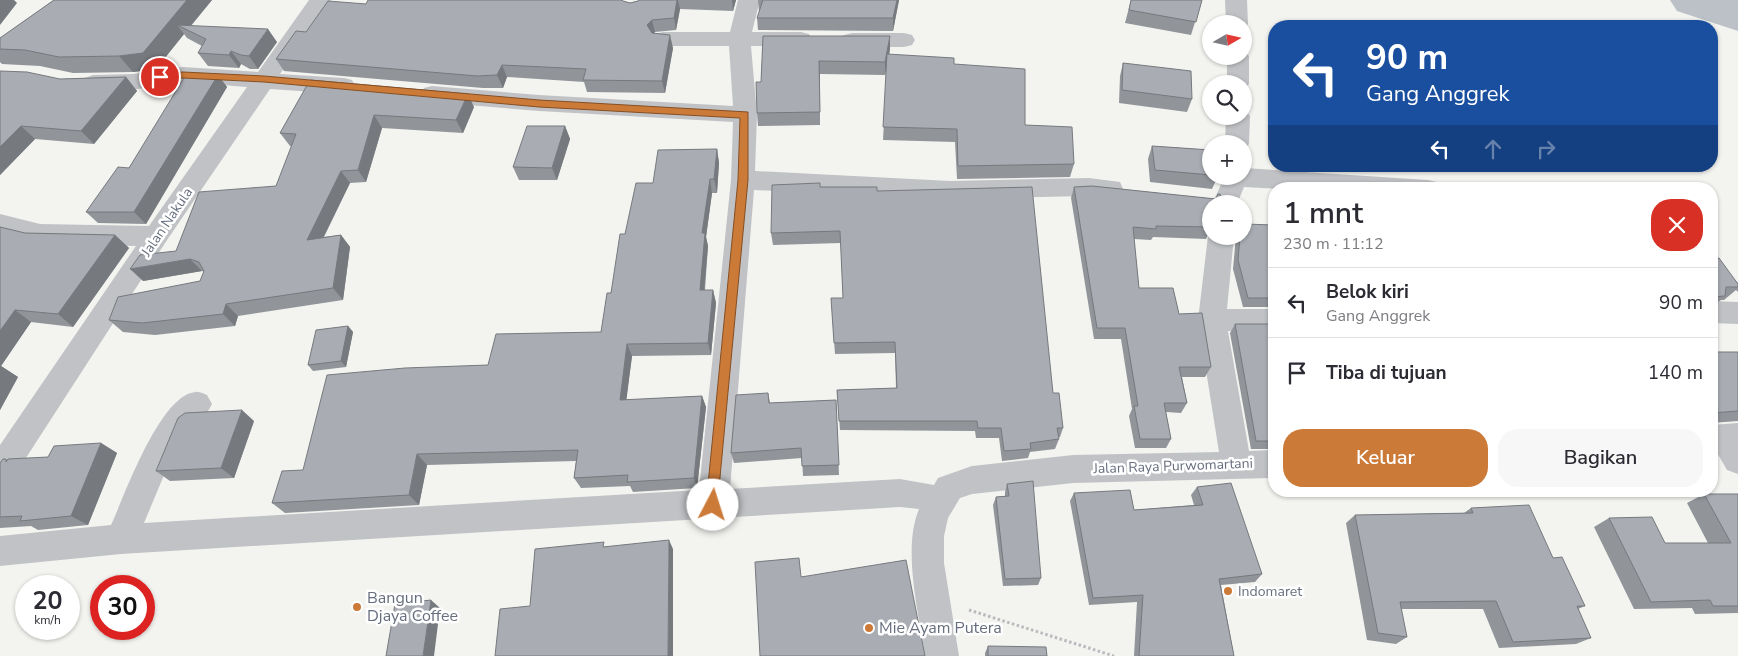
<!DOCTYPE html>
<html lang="id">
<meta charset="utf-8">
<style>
body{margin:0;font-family:"Nunito Sans",sans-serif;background:#f7f7f7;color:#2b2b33;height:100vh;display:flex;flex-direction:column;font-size:19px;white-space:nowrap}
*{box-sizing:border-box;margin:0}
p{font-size:16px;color:#7c7c81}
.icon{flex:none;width:28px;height:28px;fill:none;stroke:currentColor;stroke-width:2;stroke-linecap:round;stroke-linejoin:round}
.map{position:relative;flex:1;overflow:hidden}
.side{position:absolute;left:1268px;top:182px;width:450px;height:315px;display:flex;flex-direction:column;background:#fff;border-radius:20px;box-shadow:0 1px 4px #0004}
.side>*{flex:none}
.top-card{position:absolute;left:1268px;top:20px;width:450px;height:152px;border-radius:20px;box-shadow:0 1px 4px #0004;background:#1a4fa0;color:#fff;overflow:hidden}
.needle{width:32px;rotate:81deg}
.controls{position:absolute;left:1202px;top:15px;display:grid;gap:10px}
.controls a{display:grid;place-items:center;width:50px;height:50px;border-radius:50%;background:#fff;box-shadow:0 1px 4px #0004;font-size:25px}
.speed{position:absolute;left:15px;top:575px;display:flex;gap:10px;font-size:25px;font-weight:700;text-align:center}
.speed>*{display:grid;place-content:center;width:65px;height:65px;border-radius:50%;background:#fff;box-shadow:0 1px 4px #0004;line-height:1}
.speed small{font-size:12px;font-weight:400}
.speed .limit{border:8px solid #d22;background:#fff;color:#111}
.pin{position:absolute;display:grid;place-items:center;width:42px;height:42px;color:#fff;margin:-21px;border:2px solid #fff;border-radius:50%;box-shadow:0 1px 5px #0007}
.me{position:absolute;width:55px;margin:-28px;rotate:5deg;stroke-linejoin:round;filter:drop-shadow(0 0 4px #0008)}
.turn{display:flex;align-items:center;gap:18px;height:105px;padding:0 15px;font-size:22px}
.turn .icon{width:65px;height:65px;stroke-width:2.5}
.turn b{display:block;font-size:35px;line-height:42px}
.lanes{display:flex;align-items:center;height:48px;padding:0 15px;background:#0003;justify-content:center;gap:25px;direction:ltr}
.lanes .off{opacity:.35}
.round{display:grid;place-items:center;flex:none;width:52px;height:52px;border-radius:20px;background:#f7f7f7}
.overview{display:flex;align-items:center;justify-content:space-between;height:85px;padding:0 15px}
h1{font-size:30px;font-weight:600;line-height:38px}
.primary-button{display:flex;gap:10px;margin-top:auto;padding:10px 15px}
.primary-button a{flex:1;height:58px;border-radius:20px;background:#cc7a38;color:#fff;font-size:20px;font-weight:600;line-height:58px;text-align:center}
.primary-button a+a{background:#f7f7f7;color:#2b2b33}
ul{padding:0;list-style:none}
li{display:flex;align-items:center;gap:15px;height:70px;padding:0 15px;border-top:1px solid #e1e1e2}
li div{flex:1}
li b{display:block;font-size:19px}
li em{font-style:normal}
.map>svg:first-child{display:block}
</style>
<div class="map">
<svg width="1738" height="656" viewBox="0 0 1738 656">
<rect width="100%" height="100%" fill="#f3f4f0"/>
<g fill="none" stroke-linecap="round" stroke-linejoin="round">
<polygon fill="#bbc1c7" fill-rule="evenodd" points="1670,0 1738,0 1738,31 1677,11"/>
<polyline stroke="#b9babd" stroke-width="3" stroke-dasharray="2.5 2.5" stroke-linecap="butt" points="969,610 1114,656"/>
<g fill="#c0c2c5" fill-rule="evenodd">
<path d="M309,0H331L280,74L344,78L352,80L355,86L352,92L344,94L270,89L165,243L11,481L0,485V445L136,246L40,244L0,234V214L40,224L149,226L247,87C226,86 203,81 181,83C151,85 116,97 85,88L82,83L85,78L93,75L133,74L183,67L258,72Z"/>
<path d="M738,0H760L752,32H801L809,34L812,39L809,44L801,46H751L757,115L755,171L950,181L1089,178L1120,182L1123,189L1120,196L1111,198L1089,196L950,199L754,190L730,489L900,479L934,485L938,478L972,466L1073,455L1219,452L1198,320L1208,236L1211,230V236H1234L1227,309H1274V331H1228L1249,451L1274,450V478L1073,483L972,494L960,498L948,518L944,536V563L959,656H925C919,614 902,549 919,509L900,507L121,554L0,566V536L111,525C125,495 160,394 196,392C199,391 204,394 207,395L212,404L207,413L189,428L177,444L144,523L699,490L731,180L733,122L539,111L432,102L424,100L421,94L424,88L432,86L539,95L733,106L729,46H663L655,44L652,39L655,34L663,32H730Z"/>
<polygon points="1225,0 1247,0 1248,24 1245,29 1244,24 1226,24"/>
<polygon points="852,33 904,33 912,35 915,40 912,45 904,47 852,47 844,45 841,40 844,35"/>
<polygon points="1244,50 1249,56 1249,84 1244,90 1244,84 1227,84 1227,56 1244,56"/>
<polygon points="1244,109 1250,116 1249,144 1244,151 1244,144 1225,144 1226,116 1244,116"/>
<polygon points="1244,168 1428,180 1437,182 1440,189 1279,189 1244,187 1237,204 1212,204 1225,176 1244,176"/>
<polygon points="1711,301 1738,302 1738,324 1711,323"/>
<polygon points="1738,423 1738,474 1727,470 1716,451 1711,451 1711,425"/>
</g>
</g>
<g fill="#91959a">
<polygon points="54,0 212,0 191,26 277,42 258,69 250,69 241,64 239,68 208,66 198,53 202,46 187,38 184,34 156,69 133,72 73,73 40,66 2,64 0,62 0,38"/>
<polygon points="639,0 736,0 733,11 680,9 676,30 655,32 654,33 673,48 665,93 587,92 584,82 507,77 503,88 483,88 284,71 276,59 306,32 366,4 623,1 630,3 638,1"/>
<polygon points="758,0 899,0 893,31 758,30 757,18 759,12"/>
<polygon points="1131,0 1202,0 1191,35 1125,23"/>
<polygon points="763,36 890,36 890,49 889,55 954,64 1025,125 1074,164 1070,177 957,179 955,142 883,140 887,66 885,75 820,74 820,125 758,126 757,113 761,82"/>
<polygon points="1123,63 1192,99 1187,112 1119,103 1120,76"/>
<polygon points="0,71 60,79 126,77 137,91 94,144 35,139 0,175"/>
<polygon points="218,75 227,87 146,224 98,223 86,212"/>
<polygon points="310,80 474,107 463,133 382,128 366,182 350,183 324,237 341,235 350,247 343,300 238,316 235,326 155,335 123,332 109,320 200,281 204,272 202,271 143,281 176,251 276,186 292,146 290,146 280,133"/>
<polygon points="565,126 570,139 557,180 519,180 513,167"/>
<polygon points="1152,146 1211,150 1211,176 1218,176 1212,189 1150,182 1148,159"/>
<polygon points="717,149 719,163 717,193 712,193 706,237 708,246 705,290 713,290 716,303 711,355 632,356 626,400 702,396 706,407 697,488 633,492 630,486 581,488 574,478 576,461 427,465 419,505 285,513 272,503 303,470 488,365 601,332 625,234 653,183"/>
<polygon points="1092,186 1216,199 1218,194 1220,194 1222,204 1211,204 1211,230 1211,228 1206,239 1153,237 1151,240 1134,239 1139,288 1173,288 1179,314 1202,313 1211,367 1205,377 1182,377 1187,403 1181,413 1166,412 1171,439 1166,448 1135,448 1129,416 1132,409 1121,339 1094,339 1071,198 1074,187"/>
<polygon points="820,187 877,191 1053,393 1063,428 1060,437 1058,437 1059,439 1055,449 1030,452 1028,458 1002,461 999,438 976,438 975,431 840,430 837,390 896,388 895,353 835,354 831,298 843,298 841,243 773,245 771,233"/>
<polygon points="1274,225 1274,307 1243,307 1233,269 1236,236 1244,236"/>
<polygon points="0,227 25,233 115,235 129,248 73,327 31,322 1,366 18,377 0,410"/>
<polygon points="1711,259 1738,283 1738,292 1736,290 1724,300 1721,300 1711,307"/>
<polygon points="1235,324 1274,324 1274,449 1251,449 1230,333"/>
<polygon points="348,326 353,332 346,367 313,371 308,365"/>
<polygon points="1711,352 1738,352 1738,421 1711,423"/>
<polygon points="768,393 770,403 836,400 839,475 803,476 802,458 734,463 731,453"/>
<polygon points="254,421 234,478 170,481 156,471"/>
<polygon points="101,443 117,453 88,525 38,530 31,526 0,528 0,463 7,460 48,457"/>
<polygon points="1007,484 1041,578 1038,585 1003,586 993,505 996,497 1005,496 1005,492"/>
<polygon points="1197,487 1262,574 1255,582 1221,585 1234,656 1134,656 1137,602 1089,605 1070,501 1074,493 1134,510 1194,505 1191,495"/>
<polygon points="1704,494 1738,494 1738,613 1695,614 1692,608 1634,609 1594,527 1609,518 1665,543 1708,543 1687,503"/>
<polygon points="1471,508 1553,558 1585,606 1578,609 1591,638 1576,644 1499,648 1483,609 1401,609 1407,637 1396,644 1367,640 1346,523 1355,515 1464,513"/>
<polygon points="988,646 1047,656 985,656 985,653"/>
</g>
<g fill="#76797d">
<polygon points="0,0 14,0 17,3 0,25"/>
<polygon points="187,0 212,0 187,30 177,25 184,34 156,69 133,72 119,56"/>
<polygon points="677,0 678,0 680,9 676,30 674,18"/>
<polygon points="732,0 736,0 733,11"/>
<polygon points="897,0 899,0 893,31 893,18"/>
<polygon points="652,20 655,32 650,38 647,25"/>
<polygon points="268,29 277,42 258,69 249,56"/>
<polygon points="670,35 673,48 665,93 662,81"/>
<polygon points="890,36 890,49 885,75 885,62"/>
<polygon points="231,51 241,64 239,68 229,55"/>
<polygon points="819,61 820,74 820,125 820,112"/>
<polygon points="502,65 507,77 503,88 497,75"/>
<polygon points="218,75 227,87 146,224 134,212"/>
<polygon points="126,77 137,91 94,144 81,131"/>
<polygon points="468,94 474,107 463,133 456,120"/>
<polygon points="374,115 382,128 366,182 358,170"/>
<polygon points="21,126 35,139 0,175 0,147"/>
<polygon points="565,126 570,139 557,180 552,168"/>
<polygon points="717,149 719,163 717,193 714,179"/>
<polygon points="341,171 350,183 316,252 307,240"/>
<polygon points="710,179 712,193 706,237 708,246 703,303 700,290 702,233"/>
<polygon points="115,235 129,248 73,327 58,314"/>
<polygon points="341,235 350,247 343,300 333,288"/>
<polygon points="190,259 202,271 143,281 130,269"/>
<polygon points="713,290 716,303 711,355 708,343"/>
<polygon points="226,304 238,316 235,326 223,314"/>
<polygon points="15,310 31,322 1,366 18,377 0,410 0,331"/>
<polygon points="348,326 353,332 346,367 341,361"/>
<polygon points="627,344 632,356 625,411 620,400"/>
<polygon points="702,396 706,407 697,488 694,478"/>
<polygon points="242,410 254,421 234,478 221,468"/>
<polygon points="101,443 117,453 88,525 71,516"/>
<polygon points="417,454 427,465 419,505 409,495"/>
<polygon points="669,540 673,549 673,656 668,656"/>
<polygon points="431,600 440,608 434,656 423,656"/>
</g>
<g fill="#a9adb3" stroke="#76797d">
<polygon points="54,0 187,0 143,53 119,56 59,57 25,50 0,49 0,38"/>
<polygon points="368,0 622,0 623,1 630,3 638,1 639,0 677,0 674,18 652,20 647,25 652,33 670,35 662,81 583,80 586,69 502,65 497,75 477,76 276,59 296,31 306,32 328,1 366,4"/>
<polygon points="763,0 897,0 893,18 757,18"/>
<polygon points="1131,0 1202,0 1196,22 1129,10"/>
<polygon points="177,25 268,29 249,56 241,55 231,51 229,55 198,53 206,39"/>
<polygon points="763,36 890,36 885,62 819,61 820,112 757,113 756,82 761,82"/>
<polygon points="887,54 954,58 954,64 1025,69 1025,125 1072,127 1074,164 958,166 957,129 883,127"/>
<polygon points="1123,63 1191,71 1192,99 1122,90"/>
<polygon points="0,71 27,72 60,79 126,77 81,131 21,126 0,147"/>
<polygon points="187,73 218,75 134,212 86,212 118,167 129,168"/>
<polygon points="310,80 468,94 456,120 374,115 358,170 341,171 307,240 341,235 333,288 226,304 223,314 142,323 109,320 118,297 200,281 204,271 199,262 190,259 130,269 140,255 176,251 199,192 276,186 296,134 280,133"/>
<polygon points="527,126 565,126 552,168 513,167"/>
<polygon points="1152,146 1211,150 1211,175 1155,170"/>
<polygon points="717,149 714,179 710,179 702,233 705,233 700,290 713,290 708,343 627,344 620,400 702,396 694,478 627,482 628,475 574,478 578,450 417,454 409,495 272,503 282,471 303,470 327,375 405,368 488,365 496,334 601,332 607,293 611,293 620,234 625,234 636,183 653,183 658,150"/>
<polygon points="820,183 820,187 877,187 877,191 1032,187 1053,393 1059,393 1063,428 1057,428 1059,439 1030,443 1031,449 1004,451 1001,428 978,428 977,421 839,421 837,390 897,388 895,342 834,343 831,298 843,298 840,231 771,233 772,185"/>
<polygon points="1092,186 1216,199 1218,194 1220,194 1222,204 1211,204 1211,227 1156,226 1156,229 1133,227 1139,288 1173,288 1179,314 1202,313 1211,367 1179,367 1187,403 1164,403 1171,439 1140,439 1134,406 1138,406 1125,328 1097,328 1074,187"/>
<polygon points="1244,224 1274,225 1274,298 1248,298 1238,260 1240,236 1244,236"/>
<polygon points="0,227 25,233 115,235 58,314 15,310 0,331"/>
<polygon points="1719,258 1738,284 1738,287 1726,287 1725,296 1711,297 1711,259"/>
<polygon points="1235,324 1274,324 1274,441 1256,441"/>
<polygon points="348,326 341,361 308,365 316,330"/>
<polygon points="1711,352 1738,352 1738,411 1711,413"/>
<polygon points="768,393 769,403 836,400 839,465 802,466 801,448 731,453 736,395"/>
<polygon points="242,410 221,468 156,471 178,418 185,413"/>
<polygon points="101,443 71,516 20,521 22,516 0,517 0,463 3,459 6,459 6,462 8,459 48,457 54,446"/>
<polygon points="1033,481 1041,578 1005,579 996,497 1009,496 1007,484"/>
<polygon points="1231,483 1262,574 1219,579 1234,656 1139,656 1143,595 1093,598 1074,493 1130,490 1134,510 1203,505 1197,487"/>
<polygon points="1704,494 1738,494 1738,606 1713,606 1710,600 1651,602 1609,518 1652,517 1665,543 1731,543"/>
<polygon points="1529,505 1553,558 1562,557 1585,606 1577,606 1591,638 1513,642 1496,601 1400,602 1407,637 1378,633 1355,515 1473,513 1471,508"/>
<polygon points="669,540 668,656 495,656 500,609 530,606 535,549 604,542 603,547"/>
<polygon points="799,558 801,577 906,560 925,656 760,656 755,562"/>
<polygon points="431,600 423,656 386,656 395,604"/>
<polygon points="988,646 1046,647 1047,656 988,656"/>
</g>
<polygon fill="#cc7a38" stroke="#854f24" points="183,72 264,76 539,100 748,112 748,180 717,509 713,511 708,509 706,505 738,180 740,118 539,107 264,82 183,78 160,80 155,77 160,74"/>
<g fill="#cc7a38" stroke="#fff" stroke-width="2">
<circle cx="1228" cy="591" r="5"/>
<circle cx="357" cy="607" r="5"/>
<circle cx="869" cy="628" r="5"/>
</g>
<g text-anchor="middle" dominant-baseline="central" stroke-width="5" stroke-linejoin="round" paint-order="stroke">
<g font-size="14" fill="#666e7e" stroke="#fff">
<text transform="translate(167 222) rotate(-56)">Jalan Nakula</text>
<text transform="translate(1173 466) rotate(-2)">Jalan Raya Purwomartani</text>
</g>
<g font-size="14" fill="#666e7e" stroke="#fff" text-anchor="start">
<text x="1238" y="591">Indomaret</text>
</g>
<g font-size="16" fill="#666e7e" stroke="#fff" text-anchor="start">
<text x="367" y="598">Bangun<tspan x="367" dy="18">Djaya Coffee</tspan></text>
<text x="879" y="628">Mie Ayam Putera</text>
</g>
</g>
</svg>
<div class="controls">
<a><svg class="needle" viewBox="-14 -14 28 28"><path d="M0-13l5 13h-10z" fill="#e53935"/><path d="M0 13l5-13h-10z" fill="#7c7c81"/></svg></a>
<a><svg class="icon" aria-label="search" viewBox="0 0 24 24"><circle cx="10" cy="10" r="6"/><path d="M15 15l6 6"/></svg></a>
<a>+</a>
<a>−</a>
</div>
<div class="speed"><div>20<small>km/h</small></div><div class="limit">30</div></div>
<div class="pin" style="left:160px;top:77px;background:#d93025"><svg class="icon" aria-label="arrive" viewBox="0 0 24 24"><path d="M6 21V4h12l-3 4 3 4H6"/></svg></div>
<svg class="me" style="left:713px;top:505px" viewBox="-20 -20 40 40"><circle r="19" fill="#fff"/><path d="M0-13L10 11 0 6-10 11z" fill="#cc7a38"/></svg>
<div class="top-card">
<div class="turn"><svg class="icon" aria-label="left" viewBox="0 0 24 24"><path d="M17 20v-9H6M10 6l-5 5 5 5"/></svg><div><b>90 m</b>Gang Anggrek</div></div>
<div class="lanes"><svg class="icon" aria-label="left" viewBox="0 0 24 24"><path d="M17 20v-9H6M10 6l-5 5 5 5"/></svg><svg class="icon off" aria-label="ahead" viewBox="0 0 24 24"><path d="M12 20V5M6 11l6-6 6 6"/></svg><svg class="icon off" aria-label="right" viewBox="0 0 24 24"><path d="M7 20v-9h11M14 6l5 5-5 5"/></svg></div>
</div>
<section class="side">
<div class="overview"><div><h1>1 mnt</h1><p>230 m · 11:12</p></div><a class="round" style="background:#d93025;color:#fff"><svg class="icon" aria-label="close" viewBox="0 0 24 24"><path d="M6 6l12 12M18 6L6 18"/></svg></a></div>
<ul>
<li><svg class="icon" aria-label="left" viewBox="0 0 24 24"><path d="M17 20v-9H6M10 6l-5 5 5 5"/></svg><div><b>Belok kiri</b><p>Gang Anggrek</p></div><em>90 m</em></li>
<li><svg class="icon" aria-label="arrive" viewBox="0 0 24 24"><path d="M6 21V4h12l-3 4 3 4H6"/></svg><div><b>Tiba di tujuan</b></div><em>140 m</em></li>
</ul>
<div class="primary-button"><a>Keluar</a><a>Bagikan</a></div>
</section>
</div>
